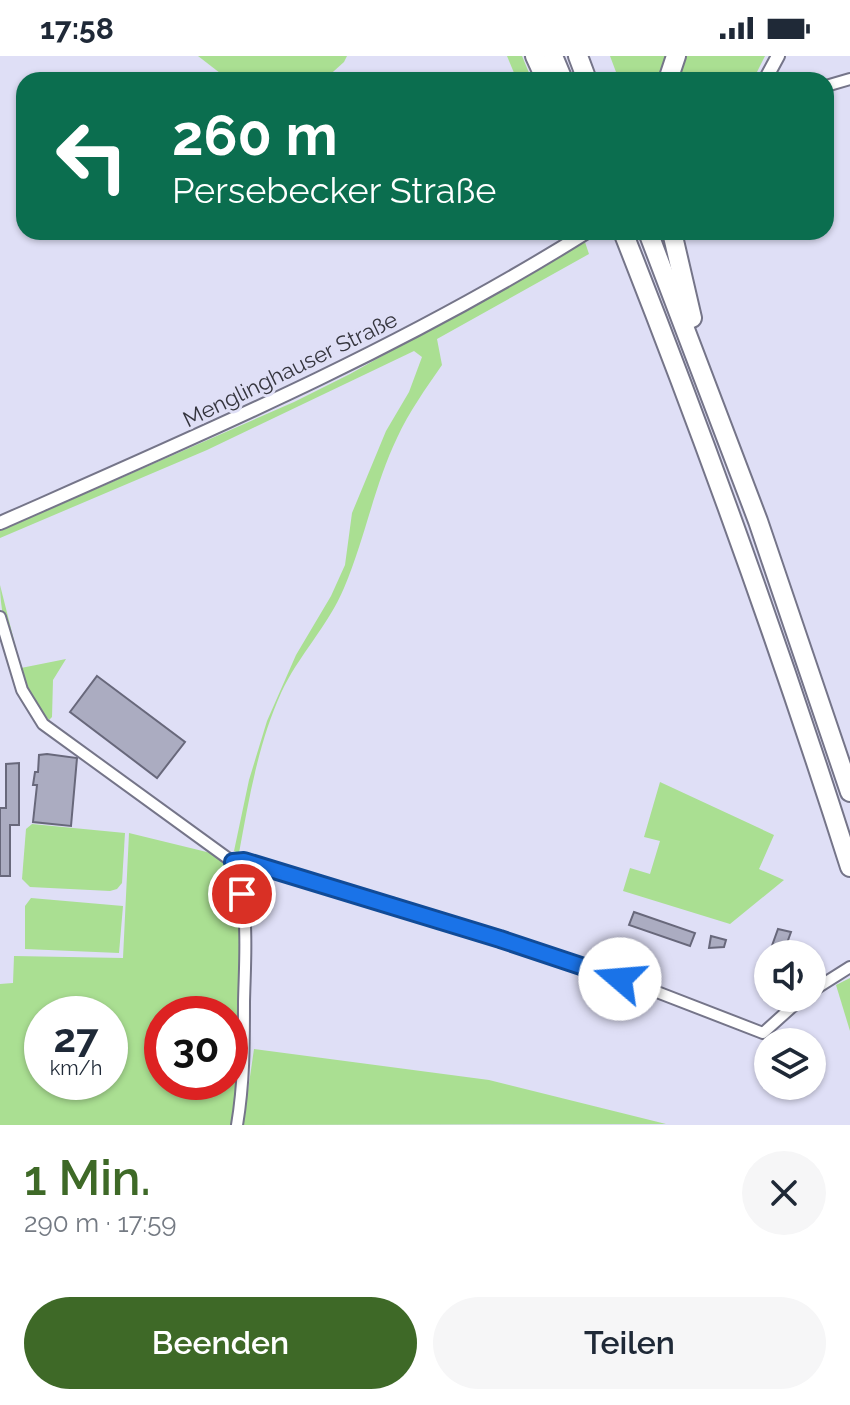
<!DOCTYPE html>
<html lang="de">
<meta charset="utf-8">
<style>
body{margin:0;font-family:Raleway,sans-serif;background:#f6f6f7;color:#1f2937;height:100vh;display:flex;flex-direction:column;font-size:30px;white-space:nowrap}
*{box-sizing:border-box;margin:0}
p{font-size:26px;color:#747a83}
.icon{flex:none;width:44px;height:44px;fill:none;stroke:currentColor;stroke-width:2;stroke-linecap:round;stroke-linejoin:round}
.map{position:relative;height:1069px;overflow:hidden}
.sheet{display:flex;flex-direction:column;background:#fff;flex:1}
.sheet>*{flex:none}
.guide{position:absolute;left:16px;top:16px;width:818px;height:168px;border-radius:24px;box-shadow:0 2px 6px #0004;background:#0b6e4f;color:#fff;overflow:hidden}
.fabs{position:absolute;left:754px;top:884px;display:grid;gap:16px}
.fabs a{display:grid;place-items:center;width:72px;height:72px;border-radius:50%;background:#fff;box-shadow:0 2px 6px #0004;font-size:40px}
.speed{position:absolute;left:24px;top:940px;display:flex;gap:16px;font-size:40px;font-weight:700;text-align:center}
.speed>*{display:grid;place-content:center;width:104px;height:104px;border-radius:50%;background:#fff;box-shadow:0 2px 6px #0004;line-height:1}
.speed small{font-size:20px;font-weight:400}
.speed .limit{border:12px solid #d22;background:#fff;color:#111}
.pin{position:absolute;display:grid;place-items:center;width:68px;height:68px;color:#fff;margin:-34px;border:4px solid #fff;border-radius:50%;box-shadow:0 2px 8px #0007}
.me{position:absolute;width:88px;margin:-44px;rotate:288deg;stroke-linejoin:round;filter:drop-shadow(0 0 6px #0008)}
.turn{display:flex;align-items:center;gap:28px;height:168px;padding:0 24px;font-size:36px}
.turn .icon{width:104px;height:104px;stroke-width:2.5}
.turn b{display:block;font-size:56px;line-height:68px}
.round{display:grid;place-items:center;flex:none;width:84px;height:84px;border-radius:42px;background:#f6f6f7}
.head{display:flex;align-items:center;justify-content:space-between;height:136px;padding:0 24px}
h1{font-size:48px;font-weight:600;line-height:60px;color:#3e6927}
.button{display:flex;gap:16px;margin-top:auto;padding:16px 24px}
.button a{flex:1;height:92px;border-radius:48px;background:#3e6927;color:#fff;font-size:32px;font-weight:600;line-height:92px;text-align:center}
.button a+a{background:#f6f6f7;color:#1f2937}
.status{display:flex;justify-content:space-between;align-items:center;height:56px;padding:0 40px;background:#fff;direction:ltr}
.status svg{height:22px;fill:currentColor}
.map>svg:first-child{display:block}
</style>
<div class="status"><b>17:58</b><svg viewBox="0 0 49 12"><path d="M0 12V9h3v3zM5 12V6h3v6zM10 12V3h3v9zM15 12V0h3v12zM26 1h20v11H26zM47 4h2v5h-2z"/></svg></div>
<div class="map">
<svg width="850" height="1069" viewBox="0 0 850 1069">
<rect width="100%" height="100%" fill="#dfdff6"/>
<g fill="#aadf92" fill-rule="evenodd">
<polygon points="198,0 347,0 344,6 324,24 229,24"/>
<polygon points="507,0 522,0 532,24 517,24"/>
<polygon points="610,0 669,0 661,24 619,24"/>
<polygon points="684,0 765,0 753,24 676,24"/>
<path d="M585,186L589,198L437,283L442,309C426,332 409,356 397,382C374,430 365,483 344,532C328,570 298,600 281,637C258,688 249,743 239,797L234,795L249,724L267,665L296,599L331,540L345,509L352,457L386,375L409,336L422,301L414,295L207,394L0,482V475L294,346L350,318Z"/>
<path d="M0,529L21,612L66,603L53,624L52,661L49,664C21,632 0,571 0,529Z"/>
<polygon points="660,726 774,779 759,813 784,824 730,868 623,835 630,812 650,818 660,785 644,781"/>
<polygon points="32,768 125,777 122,827 117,833 110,835 30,831 22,823 26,773"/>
<path d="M129,777L215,798L227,810L236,829L241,863L236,1043L231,1069H0V928L13,927L14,900L123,902ZM42,958H110V1026H42ZM162,958H230V1026H162Z"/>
<polygon points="31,842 123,850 119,897 25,893 25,850"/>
<polygon points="850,922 850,975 836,929"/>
<polygon points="254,993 489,1024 666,1068 243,1069"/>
</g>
<g fill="#abacc1" stroke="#68687b" stroke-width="2">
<polygon points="97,620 185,686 157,722 70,656"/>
<polygon points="47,698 77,702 71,770 33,766 37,729 33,729 35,716 38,716 39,699"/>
<polygon points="19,707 19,769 10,769 10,820 0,820 0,752 6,752 6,708"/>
<polygon points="634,856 695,877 690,890 629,869"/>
<polygon points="778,873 791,876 783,898 769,898"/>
<polygon points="711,880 726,884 724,891 709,892"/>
</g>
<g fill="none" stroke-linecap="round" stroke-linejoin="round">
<defs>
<g id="minor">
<polyline points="826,30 850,23"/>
<path d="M0,561L22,634L43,668L233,806C250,851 245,899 244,946C244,987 244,1028 237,1069"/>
<polyline points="233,806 244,805 272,813 500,883 644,931 763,977 802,942"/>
<polyline points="812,935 850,911"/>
</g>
<g id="tertiary">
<polyline points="765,24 778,0"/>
<path d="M0,467C202,378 399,294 587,176"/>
</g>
<g id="motorway">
<polyline points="535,0 546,24"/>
<polyline points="553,0 563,24"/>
<polyline points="578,0 587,24"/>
<polyline points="668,24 676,0"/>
<path d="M623,176C706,386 782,597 850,811"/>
<polyline points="648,176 758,465 850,736"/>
<polyline points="672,176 692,262"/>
</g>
</defs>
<use href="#minor" stroke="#757589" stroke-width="14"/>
<use href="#tertiary" stroke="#757589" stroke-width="16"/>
<use href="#motorway" stroke="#757589" stroke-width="22"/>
<use href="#minor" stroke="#fff" stroke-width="10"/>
<use href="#tertiary" stroke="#fff" stroke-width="12"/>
<use href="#motorway" stroke="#fff" stroke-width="18"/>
</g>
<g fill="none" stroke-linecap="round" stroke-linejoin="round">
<defs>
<polyline id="route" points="242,838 233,806 244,805 500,883 620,923"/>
</defs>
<use href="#route" stroke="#114b97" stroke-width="20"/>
<use href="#route" stroke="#1a73e8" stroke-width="14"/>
</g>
<g text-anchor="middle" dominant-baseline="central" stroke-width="6" stroke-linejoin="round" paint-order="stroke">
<g font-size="22" fill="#35353e" stroke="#dfdff6">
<text transform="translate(290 313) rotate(-26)">Menglinghauser Straße</text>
</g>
</g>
</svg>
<div class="fabs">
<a><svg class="icon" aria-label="sound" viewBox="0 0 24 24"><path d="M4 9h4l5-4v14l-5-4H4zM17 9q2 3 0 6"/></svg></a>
<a><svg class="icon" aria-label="layers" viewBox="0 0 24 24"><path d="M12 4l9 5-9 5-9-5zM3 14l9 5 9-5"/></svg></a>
</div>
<div class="speed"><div>27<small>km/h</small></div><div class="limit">30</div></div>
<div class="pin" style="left:242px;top:838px;background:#d93025"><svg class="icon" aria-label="arrive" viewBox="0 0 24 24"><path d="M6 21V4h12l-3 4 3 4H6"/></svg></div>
<svg class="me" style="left:620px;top:923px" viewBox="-20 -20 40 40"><circle r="19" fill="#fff"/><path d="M0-13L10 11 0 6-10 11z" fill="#1a73e8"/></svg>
<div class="guide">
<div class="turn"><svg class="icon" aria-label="left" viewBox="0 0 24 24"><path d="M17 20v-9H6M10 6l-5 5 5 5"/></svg><div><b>260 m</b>Persebecker Straße</div></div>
</div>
</div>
<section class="sheet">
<div class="head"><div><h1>1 Min.</h1><p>290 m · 17:59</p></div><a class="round"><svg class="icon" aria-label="close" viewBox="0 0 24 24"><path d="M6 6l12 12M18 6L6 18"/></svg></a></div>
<div class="button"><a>Beenden</a><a>Teilen</a></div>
</section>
